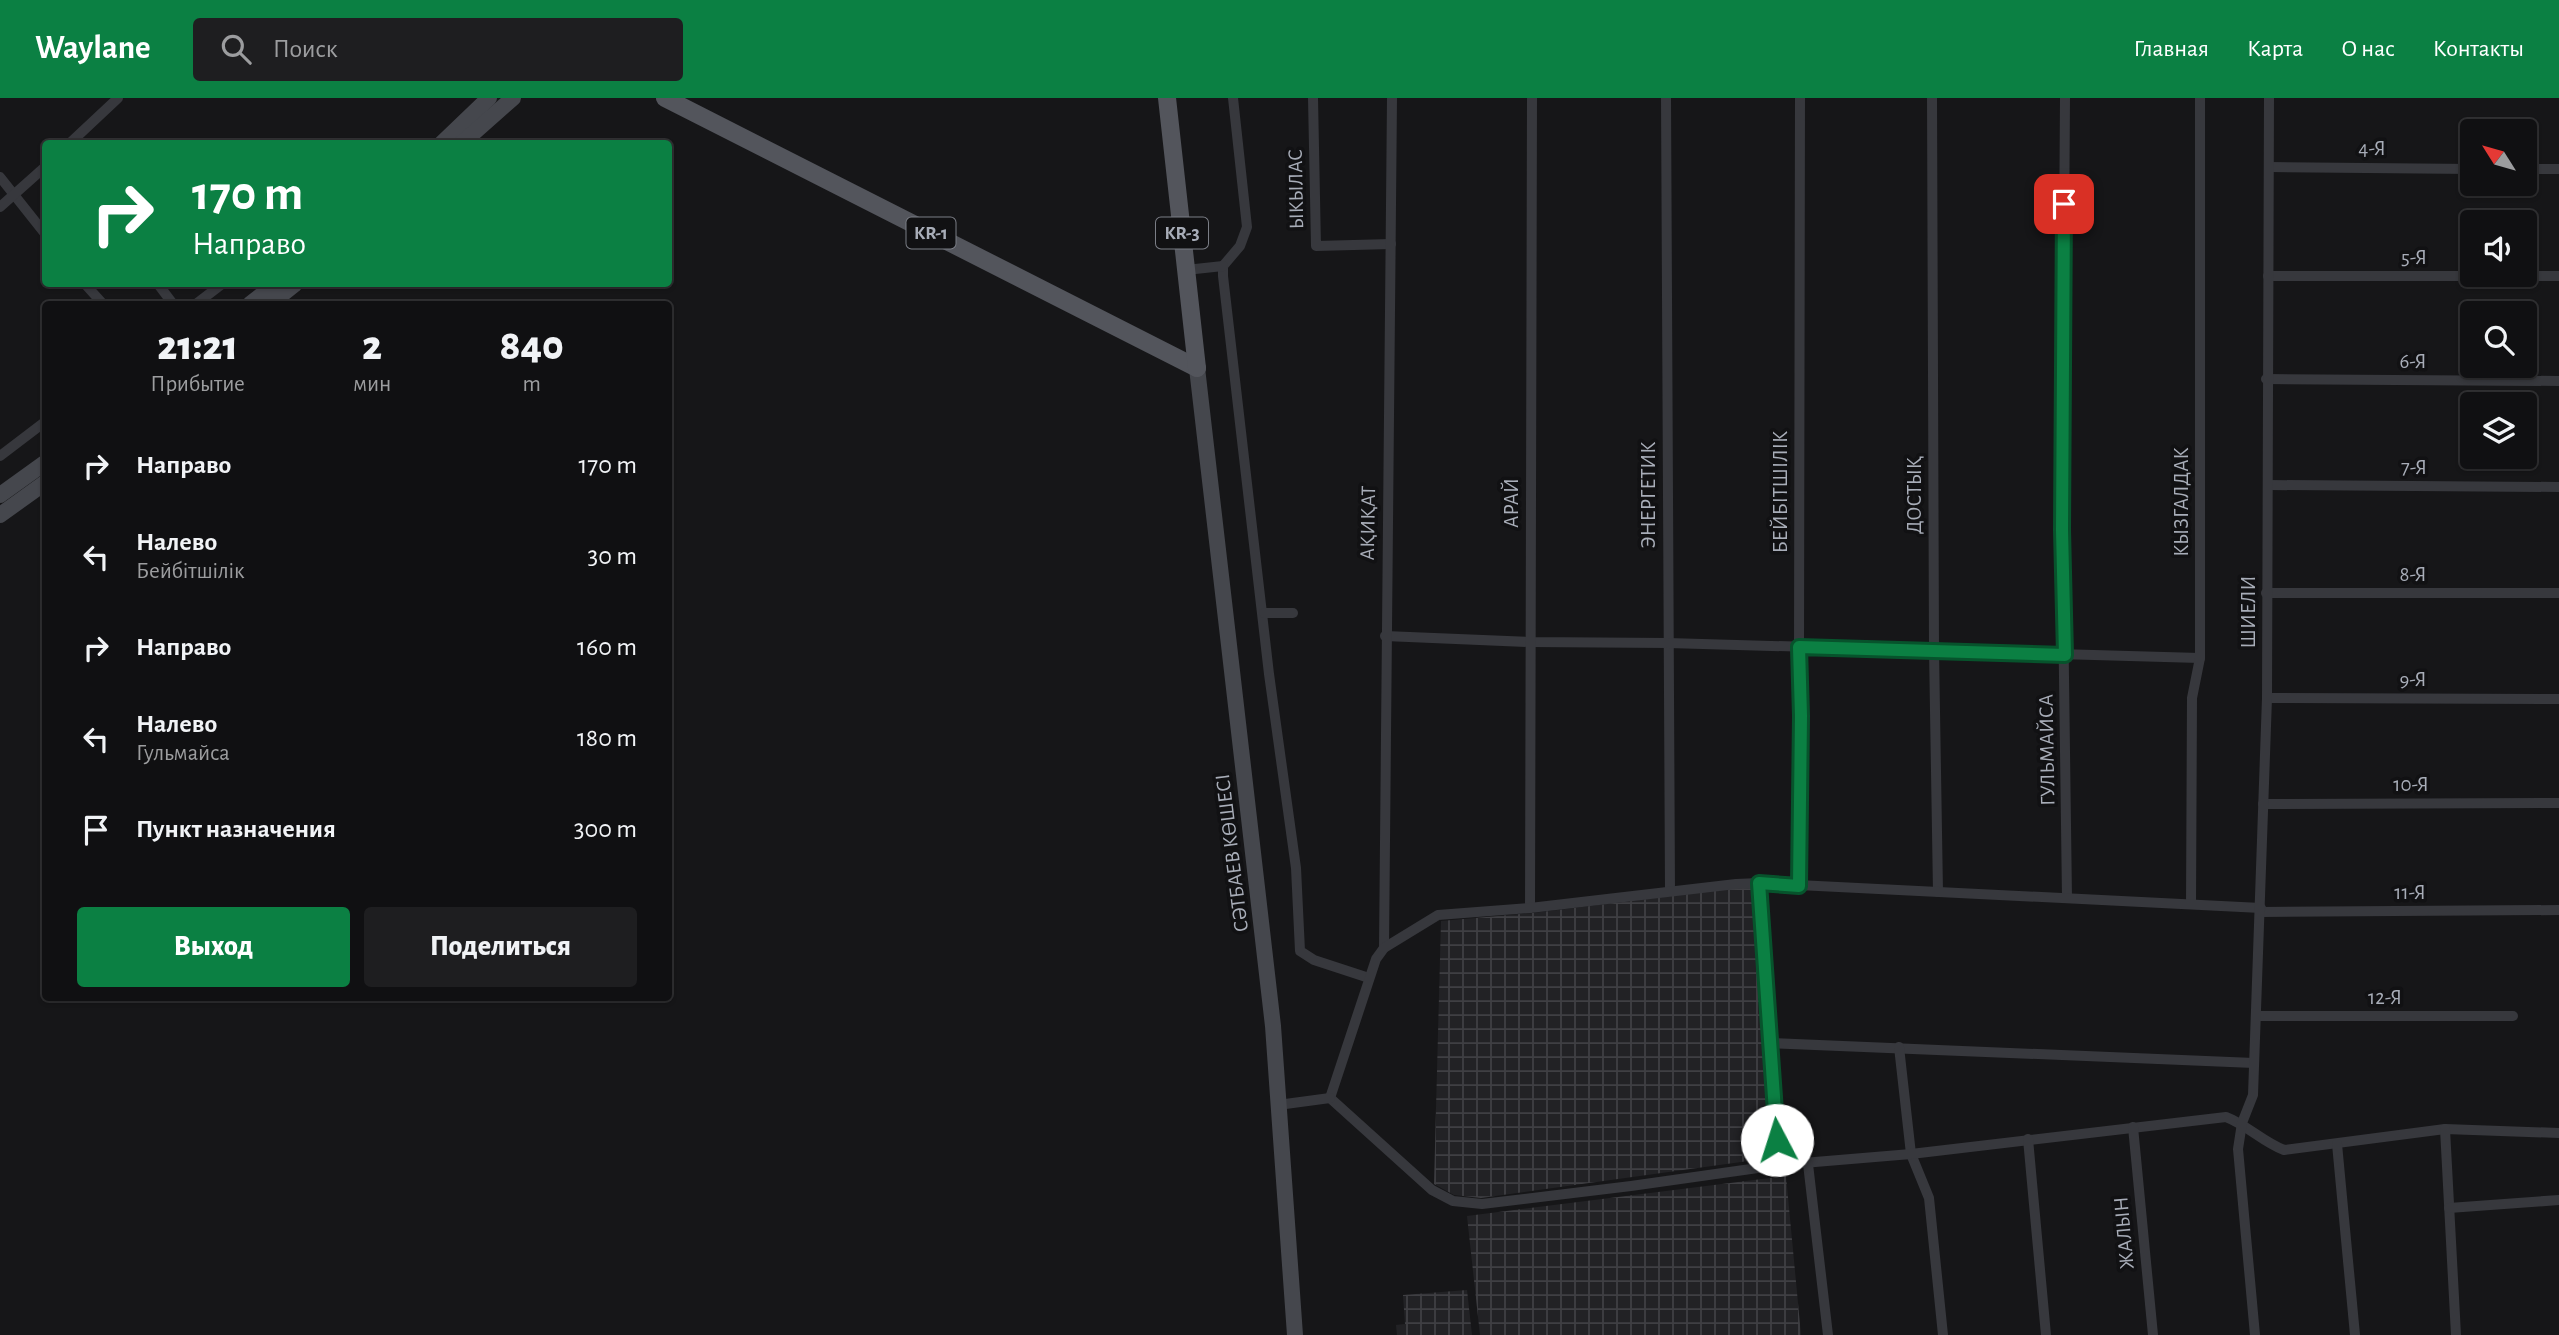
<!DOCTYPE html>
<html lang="ru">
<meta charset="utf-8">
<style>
body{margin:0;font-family:"Alegreya Sans",sans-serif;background:#1e1e20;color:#f1f3f6;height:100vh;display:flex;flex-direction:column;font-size:26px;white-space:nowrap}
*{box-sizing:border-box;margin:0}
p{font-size:23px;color:#9c9d9f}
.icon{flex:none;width:38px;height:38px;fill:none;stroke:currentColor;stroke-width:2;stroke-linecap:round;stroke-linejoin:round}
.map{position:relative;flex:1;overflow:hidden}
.details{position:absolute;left:42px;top:203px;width:630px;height:700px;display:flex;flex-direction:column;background:#101012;border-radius:7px;box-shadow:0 2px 5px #0004,0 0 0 2px #303032}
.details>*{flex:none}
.top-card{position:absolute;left:42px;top:42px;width:630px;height:147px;border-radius:7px;box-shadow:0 2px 5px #0004,0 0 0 2px #303032;background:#0b8043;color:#fff;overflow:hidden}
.needle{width:46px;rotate:307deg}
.fabs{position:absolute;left:2460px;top:21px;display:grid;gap:14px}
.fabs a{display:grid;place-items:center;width:77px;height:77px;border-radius:7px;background:#101012;box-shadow:0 2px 5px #0004,0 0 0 2px #303032;font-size:35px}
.pin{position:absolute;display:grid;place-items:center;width:60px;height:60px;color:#fff;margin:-30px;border-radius:14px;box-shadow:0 4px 10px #0006}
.me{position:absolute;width:77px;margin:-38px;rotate:355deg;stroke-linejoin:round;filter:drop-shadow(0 0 5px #0008)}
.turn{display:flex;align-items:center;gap:24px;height:147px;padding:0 35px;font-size:32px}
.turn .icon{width:91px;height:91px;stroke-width:2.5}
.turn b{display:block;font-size:49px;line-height:60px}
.eta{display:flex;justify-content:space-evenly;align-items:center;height:119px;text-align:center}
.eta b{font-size:42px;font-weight:800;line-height:49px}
.button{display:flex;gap:14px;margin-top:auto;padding:14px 35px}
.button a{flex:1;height:80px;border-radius:7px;background:#0b8043;color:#fff;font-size:28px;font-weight:800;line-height:80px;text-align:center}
.button a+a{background:#1e1e20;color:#f1f3f6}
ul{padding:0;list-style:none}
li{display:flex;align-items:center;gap:21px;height:91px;padding:0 35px}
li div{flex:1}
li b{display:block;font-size:26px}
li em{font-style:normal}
header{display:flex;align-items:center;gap:42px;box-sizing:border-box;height:98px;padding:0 35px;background:#0b8043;color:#fff}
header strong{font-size:33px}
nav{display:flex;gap:38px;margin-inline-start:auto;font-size:24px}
.search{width:490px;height:63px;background:#1e1e20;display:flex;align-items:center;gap:18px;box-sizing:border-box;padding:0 24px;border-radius:7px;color:#9c9d9f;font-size:26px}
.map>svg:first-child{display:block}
</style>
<header>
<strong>Waylane</strong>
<div class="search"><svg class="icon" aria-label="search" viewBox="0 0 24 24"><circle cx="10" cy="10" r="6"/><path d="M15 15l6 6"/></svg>Поиск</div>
<nav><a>Главная</a><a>Карта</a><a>О нас</a><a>Контакты</a></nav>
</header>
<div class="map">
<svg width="2559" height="1237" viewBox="0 0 2559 1237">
<defs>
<pattern id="industrial-grid" width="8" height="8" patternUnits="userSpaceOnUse" patternTransform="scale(1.75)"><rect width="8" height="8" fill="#222225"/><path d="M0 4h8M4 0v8" fill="none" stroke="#3f3f43"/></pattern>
</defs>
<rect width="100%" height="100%" fill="#161618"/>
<g fill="url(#industrial-grid)">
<polygon points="1737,790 1758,790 1777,1059 1481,1100 1454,1097 1434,1086 1441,823 1533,815"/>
<polygon points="1786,1078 1801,1237 1480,1237 1467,1118"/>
<polygon points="1467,1192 1472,1237 1397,1237 1396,1227 1405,1226 1403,1197"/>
</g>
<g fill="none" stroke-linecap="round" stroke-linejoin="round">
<g stroke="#37383d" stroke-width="10">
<polyline points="1233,0 1247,129 1240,148 1223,168 1223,178 1269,576 1296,770 1300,853 1314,862 1369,880"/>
<polyline points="1313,0 1316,148 1391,146"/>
<polyline points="1666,0 1670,793"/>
<polyline points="1932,0 1934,552 1938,794"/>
<polyline points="2065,0 2062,432 2067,800"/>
<polyline points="69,46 118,0"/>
<polyline points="2270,69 2473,71"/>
<polyline points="2525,71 2559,71"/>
<polyline points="0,79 46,137"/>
<polyline points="0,109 46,68"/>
<polyline points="1186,172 1223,168"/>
<polyline points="2268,178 2559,178"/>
<polyline points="85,186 103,206"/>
<polyline points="158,186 173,206"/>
<polyline points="196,206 222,186"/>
<polyline points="2266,281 2559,283"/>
<polyline points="0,358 46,323"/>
<polyline points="2269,387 2559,389"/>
<polyline points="2266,495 2559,495"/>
<polyline points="1264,515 1293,515"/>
<polyline points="1385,538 1529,544 1668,545 2200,560"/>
<polyline points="2267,600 2559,601"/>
<polyline points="2263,706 2559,705"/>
<polyline points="1759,785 1779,1067"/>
<polyline points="1799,787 1801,618 1799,549 1800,0"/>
<polyline points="2191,806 2192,600 2200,560 2200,0"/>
<polyline points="1530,810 1532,0"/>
<polyline points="2260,814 2559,812"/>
<polyline points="1384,850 1392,0"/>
<polyline points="2256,918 2513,918"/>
<polyline points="1769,945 2254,965"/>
<polyline points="1899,949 1911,1056 1929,1100 1943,1237"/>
<path d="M1330,1000L1432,1092L1453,1103L1482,1106L1631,1088L1779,1067L1911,1056L2226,1019C2247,1027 2263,1044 2284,1052L2445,1031L2559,1035"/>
<polyline points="1330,1000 1376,861 1384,850 1438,817 1530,810 1736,786 1759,785 2261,810"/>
<polyline points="1278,1007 1330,1000"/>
<polyline points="2133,1029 2153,1237"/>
<polyline points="2445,1031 2456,1237"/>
<polyline points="2028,1041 2046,1237"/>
<polyline points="2337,1046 2355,1237"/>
<polyline points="1808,1066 1828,1237"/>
<polyline points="2449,1110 2559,1102"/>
<polyline points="2255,1237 2238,1051 2242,1025 2253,997 2267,600 2269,0"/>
</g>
<g stroke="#45474d" stroke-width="16">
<polyline points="441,46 489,0"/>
<polyline points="461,46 513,0"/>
<polyline points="250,206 276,186"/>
<polyline points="270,206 295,186"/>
<polyline points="1197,270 1273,928 1295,1237"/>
<polyline points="0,397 46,364"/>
<polyline points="0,417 46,384"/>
</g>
<g stroke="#53555c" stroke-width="18">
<polyline points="665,0 1197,270"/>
<polyline points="1167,0 1197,270"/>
</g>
</g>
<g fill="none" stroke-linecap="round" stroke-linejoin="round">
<defs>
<polyline id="route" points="1777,1042 1759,785 1799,788 1801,618 1799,549 2065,557 2062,432 2064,106"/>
</defs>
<use href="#route" stroke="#07532c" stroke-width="18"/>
<use href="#route" stroke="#0b8043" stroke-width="12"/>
</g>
<g text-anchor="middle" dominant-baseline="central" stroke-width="7" stroke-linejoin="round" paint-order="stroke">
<g fill="#111113" stroke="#7b7e86" stroke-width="2">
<rect x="906.5" y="119.5" width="49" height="31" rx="5"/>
<rect x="1156" y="119.5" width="52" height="31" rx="5"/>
</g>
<g font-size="19" font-weight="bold" fill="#a8adb8">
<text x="931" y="135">KR-1</text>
<text x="1182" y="135">KR-3</text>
</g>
<g font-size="21" fill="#a8adb8" stroke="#111113">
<text x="2372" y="50">4-Я</text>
<text transform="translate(1296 91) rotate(-91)">ЫКЫЛАС</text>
<text x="2414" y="159">5-Я</text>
<text x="2413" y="263">6-Я</text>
<text x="2414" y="369">7-Я</text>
<text transform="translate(1780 394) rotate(-90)">БЕЙБІТШІЛІК</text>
<text transform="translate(1648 397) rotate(-90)">ЭНЕРГЕТИК</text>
<text transform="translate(1914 397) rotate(-90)">ДОСТЫҚ</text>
<text transform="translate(2181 404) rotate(-90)">КЫЗГАЛДАК</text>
<text transform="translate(1511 405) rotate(-90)">АРАЙ</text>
<text transform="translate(1368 425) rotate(-89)">АҚИҚАТ</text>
<text x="2413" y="476">8-Я</text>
<text transform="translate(2248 514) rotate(-90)">ШИЕЛИ</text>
<text x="2413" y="581">9-Я</text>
<text transform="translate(2047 652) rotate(-91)">ГУЛЬМАЙСА</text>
<text x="2411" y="686">10-Я</text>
<text transform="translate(1232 755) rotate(-97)">СӘТБАЕВ КӨШЕСІ</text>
<text x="2410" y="794">11-Я</text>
<text x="2385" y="899">12-Я</text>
<text transform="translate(2124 1135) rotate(-95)">ЖАЛЫН</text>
</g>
</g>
</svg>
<div class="fabs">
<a><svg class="needle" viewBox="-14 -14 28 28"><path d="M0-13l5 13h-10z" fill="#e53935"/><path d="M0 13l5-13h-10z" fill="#9c9d9f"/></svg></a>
<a><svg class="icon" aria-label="sound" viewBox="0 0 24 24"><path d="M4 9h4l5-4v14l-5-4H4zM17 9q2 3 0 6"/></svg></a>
<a><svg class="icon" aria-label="search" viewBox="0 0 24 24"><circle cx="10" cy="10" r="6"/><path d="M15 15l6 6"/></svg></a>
<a><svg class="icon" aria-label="layers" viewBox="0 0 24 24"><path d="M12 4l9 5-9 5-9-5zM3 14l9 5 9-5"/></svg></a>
</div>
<div class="pin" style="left:2064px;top:106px;background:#d93025"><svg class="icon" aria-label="arrive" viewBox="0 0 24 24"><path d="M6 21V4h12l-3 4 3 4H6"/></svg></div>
<svg class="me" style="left:1777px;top:1042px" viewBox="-20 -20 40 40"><circle r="19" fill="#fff"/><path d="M0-13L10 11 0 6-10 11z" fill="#0b8043"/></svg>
<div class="top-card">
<div class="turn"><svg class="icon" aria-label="right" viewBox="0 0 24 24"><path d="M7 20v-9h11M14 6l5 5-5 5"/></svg><div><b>170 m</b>Направо</div></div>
</div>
<section class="details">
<div class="eta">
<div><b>21:21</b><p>Прибытие</p></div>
<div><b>2</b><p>мин</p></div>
<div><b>840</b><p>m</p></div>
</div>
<ul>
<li><svg class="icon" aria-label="right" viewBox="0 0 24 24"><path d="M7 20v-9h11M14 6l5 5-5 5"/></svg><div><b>Направо</b></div><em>170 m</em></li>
<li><svg class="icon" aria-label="left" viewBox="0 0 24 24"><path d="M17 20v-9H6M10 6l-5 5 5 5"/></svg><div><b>Налево</b><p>Бейбітшілік</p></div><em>30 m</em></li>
<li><svg class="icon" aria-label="right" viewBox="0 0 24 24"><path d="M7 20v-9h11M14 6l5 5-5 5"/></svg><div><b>Направо</b></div><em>160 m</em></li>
<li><svg class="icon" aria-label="left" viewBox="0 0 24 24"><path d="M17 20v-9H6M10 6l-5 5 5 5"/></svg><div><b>Налево</b><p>Гульмайса</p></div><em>180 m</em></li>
<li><svg class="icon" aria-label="arrive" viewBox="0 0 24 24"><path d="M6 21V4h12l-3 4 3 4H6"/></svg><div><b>Пункт назначения</b></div><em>300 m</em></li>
</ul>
<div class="button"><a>Выход</a><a>Поделиться</a></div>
</section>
</div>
